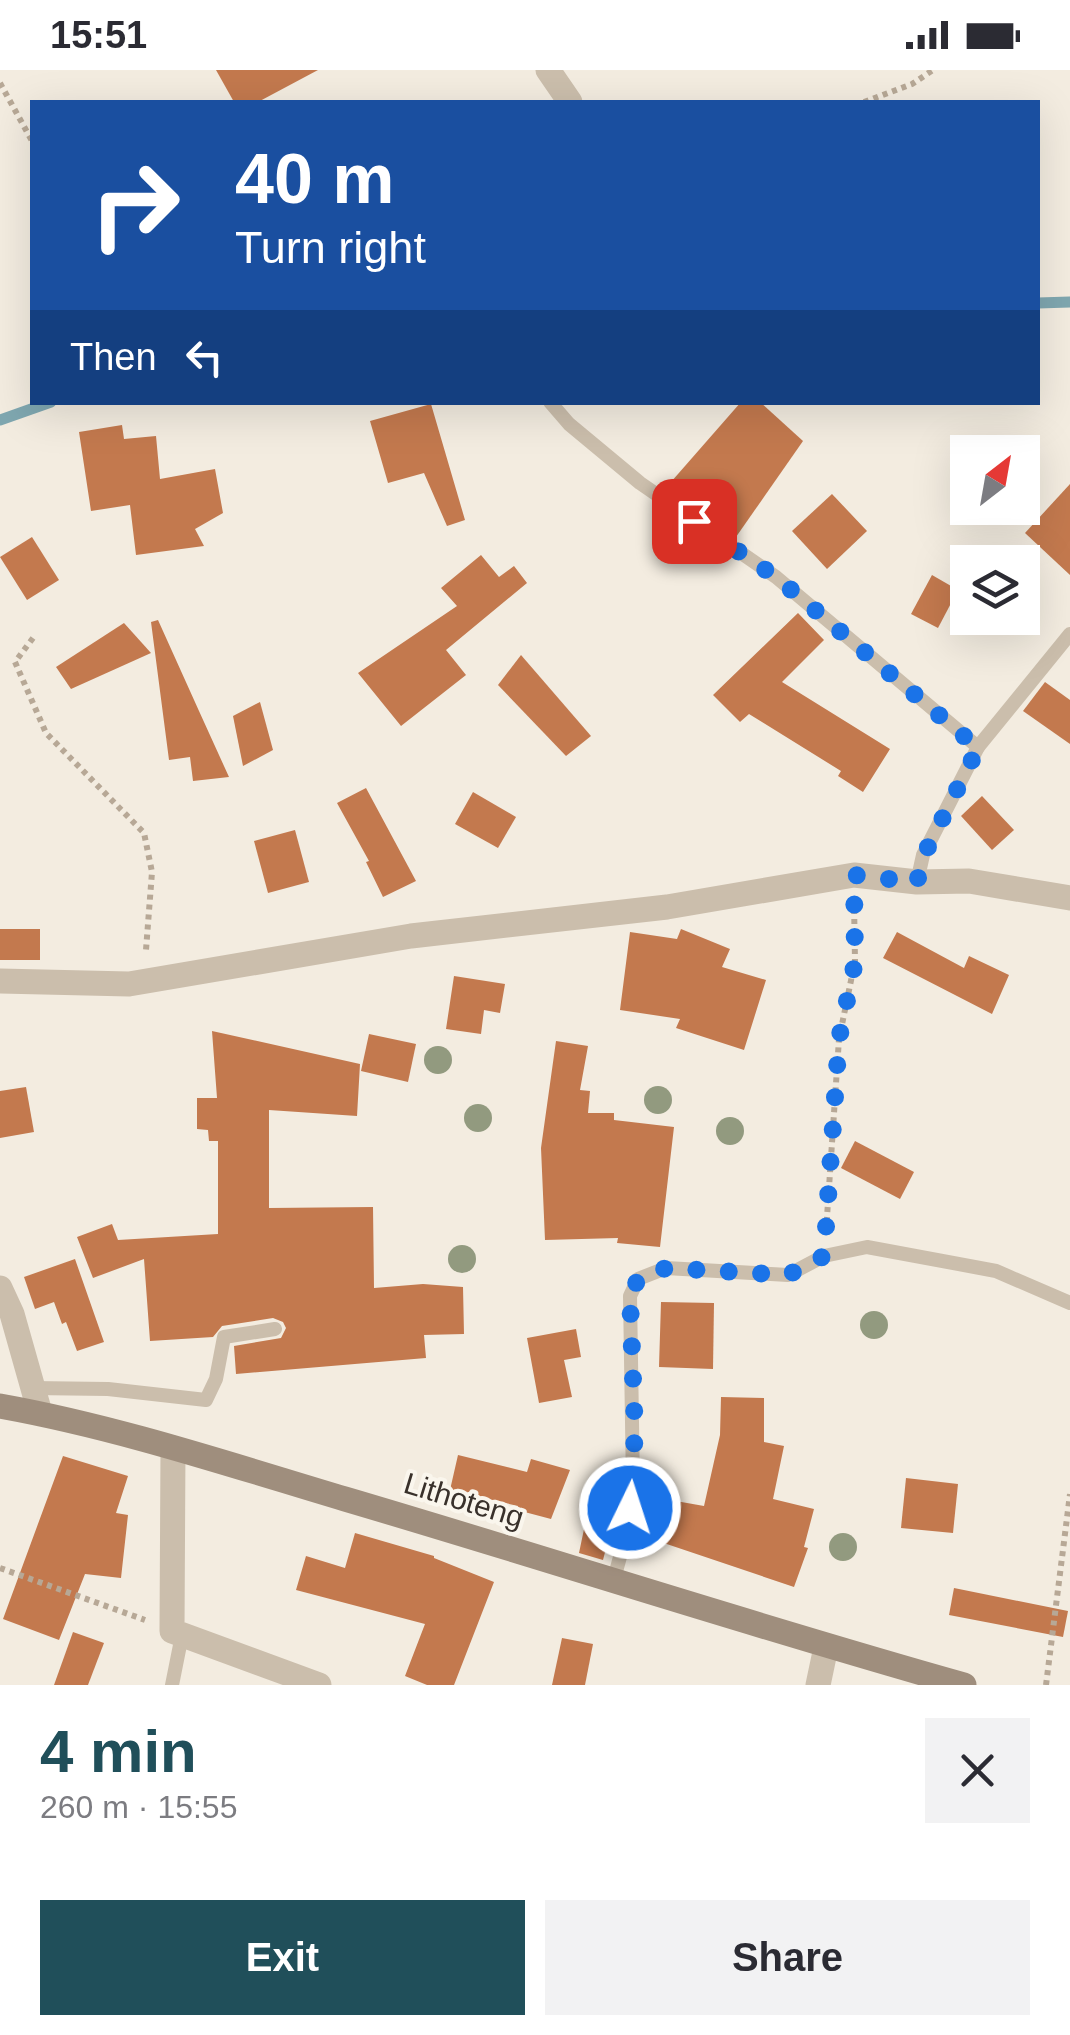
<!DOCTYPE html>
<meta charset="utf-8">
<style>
body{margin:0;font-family:Helvetica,sans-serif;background:#f2f2f3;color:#2b2b33;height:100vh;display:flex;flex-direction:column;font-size:38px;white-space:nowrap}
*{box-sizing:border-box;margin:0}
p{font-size:32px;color:#7c7c81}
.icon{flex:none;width:55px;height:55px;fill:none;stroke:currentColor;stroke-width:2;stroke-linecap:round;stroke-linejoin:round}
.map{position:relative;height:1615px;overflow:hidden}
.side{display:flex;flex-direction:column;background:#fff;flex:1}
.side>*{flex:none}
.top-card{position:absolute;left:30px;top:30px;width:1010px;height:305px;border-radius:0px;box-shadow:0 10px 40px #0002;background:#1a4fa0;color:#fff;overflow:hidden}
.needle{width:65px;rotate:31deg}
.tools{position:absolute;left:950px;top:365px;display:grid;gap:20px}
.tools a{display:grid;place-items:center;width:90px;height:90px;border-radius:0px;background:#fff;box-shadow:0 10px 40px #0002;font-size:50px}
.pin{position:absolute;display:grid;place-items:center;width:85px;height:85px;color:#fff;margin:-42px;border-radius:20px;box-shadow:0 5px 15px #0006}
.me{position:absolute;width:110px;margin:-55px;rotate:4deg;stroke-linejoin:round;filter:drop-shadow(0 0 8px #0008)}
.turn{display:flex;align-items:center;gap:35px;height:210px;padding:0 40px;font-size:45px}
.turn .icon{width:130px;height:130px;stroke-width:2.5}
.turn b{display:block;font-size:70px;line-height:85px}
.then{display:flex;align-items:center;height:95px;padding:0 40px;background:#0003;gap:20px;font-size:38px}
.round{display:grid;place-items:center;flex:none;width:105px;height:105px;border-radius:0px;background:#f2f2f3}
.head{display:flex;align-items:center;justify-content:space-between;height:170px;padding:0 40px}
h1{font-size:60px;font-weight:600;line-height:75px;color:#204f5a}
.primary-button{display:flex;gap:20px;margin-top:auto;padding:20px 40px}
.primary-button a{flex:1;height:115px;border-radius:0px;background:#204f5a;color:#fff;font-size:40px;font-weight:600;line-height:115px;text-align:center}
.primary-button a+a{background:#f2f2f3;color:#2b2b33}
.status{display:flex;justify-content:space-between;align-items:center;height:70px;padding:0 50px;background:#fff;direction:ltr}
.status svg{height:28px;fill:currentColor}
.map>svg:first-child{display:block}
</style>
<div class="status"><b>15:51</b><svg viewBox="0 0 49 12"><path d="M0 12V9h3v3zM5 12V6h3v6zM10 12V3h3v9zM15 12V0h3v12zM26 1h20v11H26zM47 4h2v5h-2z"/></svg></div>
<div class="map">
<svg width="1070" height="1615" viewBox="0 0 1070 1615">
<rect width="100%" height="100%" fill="#f3ece0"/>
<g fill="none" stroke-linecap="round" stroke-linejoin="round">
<g stroke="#7fa7b0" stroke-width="11">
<polyline points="1038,233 1070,232"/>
<polyline points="0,350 51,332"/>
</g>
</g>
<g fill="#c3794e">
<polygon points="216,0 318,0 258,32 234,32"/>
<polygon points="741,332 760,332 803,371 736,467 671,412"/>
<polygon points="431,334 465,450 447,456 424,403 388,413 370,351"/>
<polygon points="122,355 124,369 156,366 160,409 215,399 223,443 195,459 204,476 136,485 130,435 91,441 79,362"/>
<polygon points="1070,414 1070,505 1025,463"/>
<polygon points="832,424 867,461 827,499 792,461"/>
<polygon points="32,467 59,510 27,530 0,487"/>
<polygon points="481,485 499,507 514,496 527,513 446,580 466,605 401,656 358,603 457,536 441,518"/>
<polygon points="932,505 958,520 938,558 911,544"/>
<polygon points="798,543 824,570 782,612 890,679 863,722 838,706 841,701 749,644 740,652 713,625"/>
<polygon points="158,550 199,641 229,707 193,711 190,687 169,690 151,552"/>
<polygon points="124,553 151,583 71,619 56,597"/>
<polygon points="521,585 591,666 566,686 498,615"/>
<polygon points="1045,612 1070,630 1070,674 1023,641"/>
<polygon points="260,632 273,680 243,696 233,646"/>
<polygon points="366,718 416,811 383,827 366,792 369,791 337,733"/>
<polygon points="473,722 516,747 498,778 455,754"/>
<polygon points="982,726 1014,760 992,780 961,746"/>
<polygon points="295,760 309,812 268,823 254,771"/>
<rect x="0" y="859" width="40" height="31"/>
<polygon points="681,859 730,879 722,897 766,910 744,980 676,958 680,949 620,940 630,862 677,869"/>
<polygon points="897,862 964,898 969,886 1009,905 992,944 883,888"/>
<polygon points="454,906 505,914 500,943 484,940 481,964 446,959"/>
<polygon points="212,961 360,994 357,1046 269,1040 269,1138 373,1137 374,1218 423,1214 463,1217 464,1264 424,1265 426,1288 236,1304 234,1276 281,1268 286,1258 283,1252 273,1248 222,1256 213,1267 150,1271 144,1189 93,1208 77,1167 112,1154 118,1170 218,1164 218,1071 209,1071 208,1060 197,1059 197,1028 217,1028"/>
<polygon points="369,964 416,974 408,1012 361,1001"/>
<polygon points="556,971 588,976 580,1020 590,1021 588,1043 614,1043 614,1050 674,1057 660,1177 617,1173 618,1168 545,1170 541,1078"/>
<polygon points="26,1017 34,1062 0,1068 0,1021"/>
<polygon points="855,1071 914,1102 900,1129 841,1098"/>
<polygon points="75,1189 104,1272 77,1281 66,1252 62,1254 54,1232 35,1239 24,1207"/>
<polygon points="661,1232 714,1233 713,1299 659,1297"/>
<polygon points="576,1259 581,1287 564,1290 572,1327 539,1333 527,1268"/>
<polygon points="721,1327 764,1328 764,1372 784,1376 773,1429 814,1439 804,1477 808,1478 794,1517 637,1464 642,1425 704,1436 720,1365"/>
<polygon points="458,1385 527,1402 531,1389 570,1400 551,1449 517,1440 518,1436 450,1420"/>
<polygon points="63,1386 128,1406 116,1443 128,1445 121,1508 85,1504 59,1570 3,1549"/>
<polygon points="595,1407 622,1414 617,1459 611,1459 603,1490 579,1483"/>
<polygon points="906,1408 958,1414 953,1463 901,1458"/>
<polygon points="355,1463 434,1486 434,1488 494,1512 454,1615 427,1615 405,1606 425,1554 296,1520 306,1486 345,1498"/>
<polygon points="954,1518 1068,1541 1063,1567 949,1545"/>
<polygon points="73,1562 104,1573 88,1615 54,1615"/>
<polygon points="562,1568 593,1574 585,1615 552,1615"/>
</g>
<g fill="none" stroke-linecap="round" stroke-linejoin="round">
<g stroke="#b7a896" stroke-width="6" stroke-dasharray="5 5" stroke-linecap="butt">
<polyline points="0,13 32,71"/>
<polyline points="864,32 912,14 933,0"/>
<polyline points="33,568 15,592 46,663 144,763 152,802 146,880"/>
<polyline points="826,1162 839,969 855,891 854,831"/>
<polyline points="0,1498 145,1550"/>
<polyline points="1046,1615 1070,1424"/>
</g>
<g stroke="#cbbeac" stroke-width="14">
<polyline points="550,332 569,354 640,413 776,507 978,677 923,785 917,812"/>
<polyline points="978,677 1070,564"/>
<polyline points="32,1318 108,1319 206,1330 216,1309 224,1267 275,1259"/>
<polyline points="614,1509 627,1461 633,1415 630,1226 638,1209 666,1198 788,1205 824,1186 867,1177 996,1201 1070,1233"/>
<polyline points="172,1615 182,1565"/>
</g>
<g stroke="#cbbeac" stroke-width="25">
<polyline points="548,0 570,32"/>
<polyline points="0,911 129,914 411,866 667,837 854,805 917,812 969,811 1070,828"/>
<polyline points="0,1218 12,1244 40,1343"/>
<polyline points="173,1378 172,1561 319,1615"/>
<polyline points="818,1615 826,1577"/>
</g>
<path stroke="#9f8e7d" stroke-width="25" d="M0,1336C117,1357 231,1395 345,1429C552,1490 757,1557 964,1615"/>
</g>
<g fill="#929a7f">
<circle cx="438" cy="990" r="14"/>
<circle cx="658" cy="1030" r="14"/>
<circle cx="478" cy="1048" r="14"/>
<circle cx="730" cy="1061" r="14"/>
<circle cx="462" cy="1189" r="14"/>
<circle cx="874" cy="1255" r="14"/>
<circle cx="843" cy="1477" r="14"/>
</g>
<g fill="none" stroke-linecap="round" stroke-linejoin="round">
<polyline stroke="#1a73e8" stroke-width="18" stroke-dasharray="0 32.4" points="630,1438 635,1362 630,1226 638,1209 666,1198 788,1205 824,1186 839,969 855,892 854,805 917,812 924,785 978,678 776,507 694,451"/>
</g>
<g text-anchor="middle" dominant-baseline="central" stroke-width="8" stroke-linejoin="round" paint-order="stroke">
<g font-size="30" fill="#39312b" stroke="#faf6ed">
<text transform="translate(464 1430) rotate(17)">Lithoteng</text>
</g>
</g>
</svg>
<div class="tools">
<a><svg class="needle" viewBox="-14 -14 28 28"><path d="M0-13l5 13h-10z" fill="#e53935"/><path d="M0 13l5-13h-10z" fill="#7c7c81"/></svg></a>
<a><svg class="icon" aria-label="layers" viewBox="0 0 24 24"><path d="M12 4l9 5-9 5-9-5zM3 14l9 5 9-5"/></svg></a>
</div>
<div class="pin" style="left:694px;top:451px;background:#d93025"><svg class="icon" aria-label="arrive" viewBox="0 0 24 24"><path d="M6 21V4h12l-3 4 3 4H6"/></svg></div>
<svg class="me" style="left:630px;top:1438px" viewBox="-20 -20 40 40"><circle r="17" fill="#1a73e8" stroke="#fff" stroke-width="3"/><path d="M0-11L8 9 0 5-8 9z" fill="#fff"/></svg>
<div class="top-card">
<div class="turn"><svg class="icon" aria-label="right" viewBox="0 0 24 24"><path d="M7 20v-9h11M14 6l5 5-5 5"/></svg><div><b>40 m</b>Turn right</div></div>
<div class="then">Then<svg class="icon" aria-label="left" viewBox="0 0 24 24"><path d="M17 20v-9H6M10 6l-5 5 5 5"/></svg></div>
</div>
</div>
<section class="side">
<div class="head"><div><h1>4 min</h1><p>260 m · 15:55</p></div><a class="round"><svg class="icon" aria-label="close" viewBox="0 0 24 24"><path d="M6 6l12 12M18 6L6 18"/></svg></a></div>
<div class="primary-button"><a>Exit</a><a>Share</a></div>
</section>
